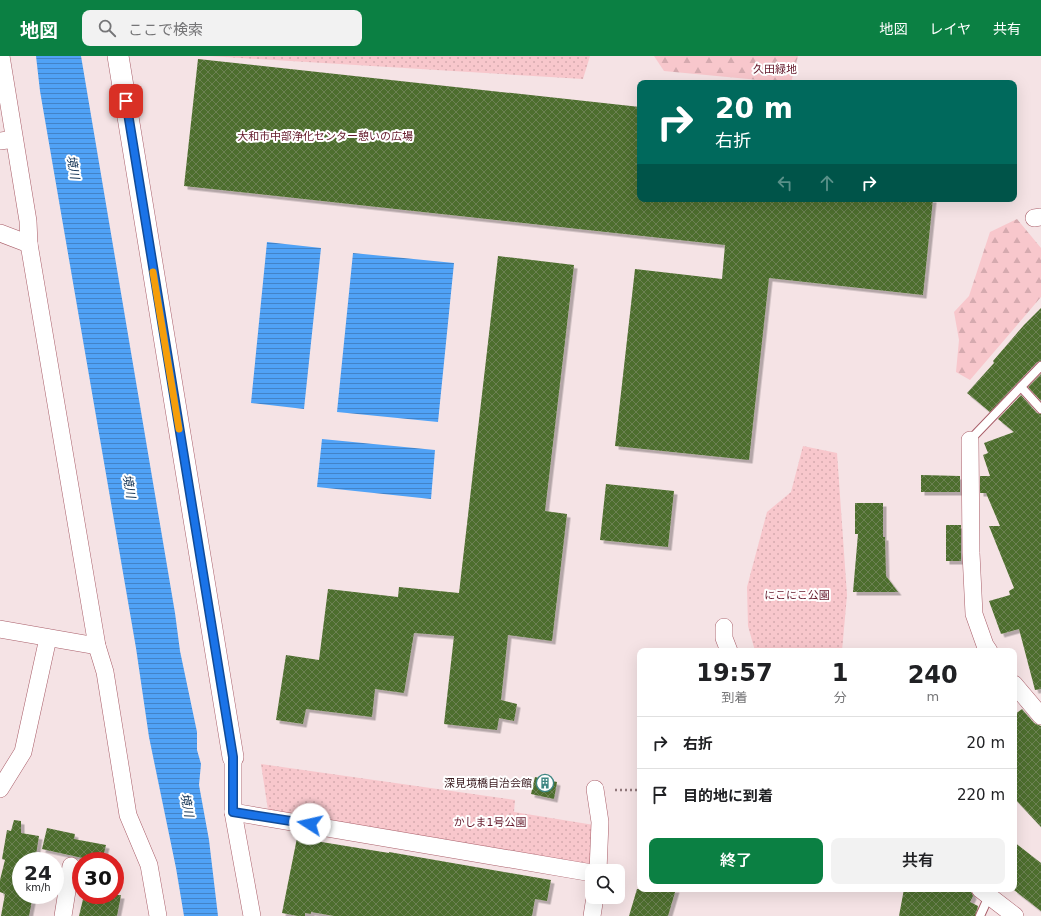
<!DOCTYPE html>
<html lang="ja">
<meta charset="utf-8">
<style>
body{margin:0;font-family:"DejaVu Sans","Noto Sans JP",sans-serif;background:#f2f2f2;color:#202124;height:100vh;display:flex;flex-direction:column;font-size:15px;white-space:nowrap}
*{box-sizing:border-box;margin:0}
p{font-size:13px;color:#757577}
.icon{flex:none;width:22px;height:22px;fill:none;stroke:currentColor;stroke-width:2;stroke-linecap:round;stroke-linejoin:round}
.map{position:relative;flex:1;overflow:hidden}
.drawer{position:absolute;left:637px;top:592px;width:380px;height:244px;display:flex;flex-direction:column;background:#fff;border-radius:8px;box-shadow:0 4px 16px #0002}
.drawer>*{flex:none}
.banner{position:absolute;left:637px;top:24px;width:380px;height:122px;border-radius:8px;box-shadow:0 4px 16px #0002;background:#00695c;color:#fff;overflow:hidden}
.buttons{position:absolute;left:585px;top:808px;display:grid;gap:8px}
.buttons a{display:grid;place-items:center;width:40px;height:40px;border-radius:8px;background:#fff;box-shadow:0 4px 16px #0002;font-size:20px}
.speed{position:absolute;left:12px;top:796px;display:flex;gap:8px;font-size:20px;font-weight:700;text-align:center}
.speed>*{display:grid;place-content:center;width:52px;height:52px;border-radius:50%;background:#fff;box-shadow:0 4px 16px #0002;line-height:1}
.speed small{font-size:10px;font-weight:400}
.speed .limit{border:6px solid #d22;background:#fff;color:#111}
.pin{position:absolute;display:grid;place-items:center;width:34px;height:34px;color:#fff;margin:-17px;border-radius:8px;box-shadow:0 2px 6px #0006}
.me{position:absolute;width:44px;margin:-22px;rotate:280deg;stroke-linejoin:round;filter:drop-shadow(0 0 3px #0008)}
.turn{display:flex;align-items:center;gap:14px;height:84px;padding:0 12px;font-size:18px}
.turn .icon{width:52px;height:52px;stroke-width:2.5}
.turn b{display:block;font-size:28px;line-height:34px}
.lanes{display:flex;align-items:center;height:38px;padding:0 12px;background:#0003;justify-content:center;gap:20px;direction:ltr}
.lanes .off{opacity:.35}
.eta{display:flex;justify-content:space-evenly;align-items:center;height:68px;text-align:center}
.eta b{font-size:24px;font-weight:600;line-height:28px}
.button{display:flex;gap:8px;margin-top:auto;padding:8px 12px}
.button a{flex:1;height:46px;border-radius:8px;background:#0b8043;color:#fff;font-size:16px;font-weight:600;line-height:46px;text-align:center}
.button a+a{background:#f2f2f2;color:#202124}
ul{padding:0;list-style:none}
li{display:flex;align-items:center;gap:12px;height:52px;padding:0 12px;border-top:1px solid #e0e0e0}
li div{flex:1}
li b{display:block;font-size:15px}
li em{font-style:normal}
header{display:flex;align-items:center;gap:24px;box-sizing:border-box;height:56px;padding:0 20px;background:#0b8043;color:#fff}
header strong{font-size:19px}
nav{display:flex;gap:22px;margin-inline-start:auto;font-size:14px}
.search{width:280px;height:36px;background:#f2f2f2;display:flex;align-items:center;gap:10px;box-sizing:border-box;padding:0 14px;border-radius:8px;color:#757577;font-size:15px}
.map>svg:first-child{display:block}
</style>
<header>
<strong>地図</strong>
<div class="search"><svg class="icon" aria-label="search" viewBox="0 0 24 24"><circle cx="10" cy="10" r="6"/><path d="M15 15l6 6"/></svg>ここで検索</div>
<nav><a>地図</a><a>レイヤ</a><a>共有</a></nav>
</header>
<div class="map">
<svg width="1041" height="860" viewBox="0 0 1041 860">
<defs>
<pattern id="green-dots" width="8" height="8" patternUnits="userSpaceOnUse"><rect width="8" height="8" fill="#f8c7cc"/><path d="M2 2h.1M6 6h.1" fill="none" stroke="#d5aaaf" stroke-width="1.8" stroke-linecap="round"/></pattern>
<pattern id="forest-firs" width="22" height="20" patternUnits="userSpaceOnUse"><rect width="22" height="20" fill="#f8c7cc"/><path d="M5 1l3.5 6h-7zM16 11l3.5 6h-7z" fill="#d5aaaf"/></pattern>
<pattern id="water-rules" width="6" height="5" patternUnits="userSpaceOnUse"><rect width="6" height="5" fill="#50a2f6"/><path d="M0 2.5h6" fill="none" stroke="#4383c7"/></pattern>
<pattern id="building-cross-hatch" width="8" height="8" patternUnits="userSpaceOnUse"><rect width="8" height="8" fill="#4e6e2f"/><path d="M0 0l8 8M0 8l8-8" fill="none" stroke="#6c8152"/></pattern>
<filter id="shadow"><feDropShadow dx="3.5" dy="3.5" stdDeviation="0" flood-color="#0004"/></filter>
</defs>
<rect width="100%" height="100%" fill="#f5e3e5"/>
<g fill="url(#green-dots)">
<polygon points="209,0 590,0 583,23"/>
<polygon points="803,390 837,397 847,539 842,595 755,595 748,570 747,531 767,456 791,436"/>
<polygon points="261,708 515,744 514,756 594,769 592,809 268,754"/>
</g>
<g fill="url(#forest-firs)">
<polygon points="654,0 798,0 791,27 664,15"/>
<polygon points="1017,163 1041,192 1041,241 970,324 956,316 959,284 954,256 969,240 990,176"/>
</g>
<g fill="url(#water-rules)">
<polygon points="36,0 81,0 175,557 180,595 197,676 197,694 201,708 199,729 209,784 218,860 184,860 176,812 149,681 136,592 40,35"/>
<polygon points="267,186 321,192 304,353 251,347"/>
<polygon points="353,197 454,207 438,366 337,356"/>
<polygon points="322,383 435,394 431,443 317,431"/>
</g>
<g fill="url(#building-cross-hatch)" filter="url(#shadow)">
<polygon points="198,3 640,51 640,143 933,143 923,239 769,222 749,404 615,390 635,213 722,223 725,189 184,130"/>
<polygon points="498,200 574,209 545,455 567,458 552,585 508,579 501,644 517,648 514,665 499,662 497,674 444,668 454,580 414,577 404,637 375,633 372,661 306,653 303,668 276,664 286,599 319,604 328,533 398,541 399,531 459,537"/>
<polygon points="1041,252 1041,305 1037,306 990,356 967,337 994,307 993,305 1024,269"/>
<polygon points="1041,318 1041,345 1028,331"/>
<polygon points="1021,339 1037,357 1041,358 1041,633 1035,634 1019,573 1001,578 989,545 1010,539 1009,535 1014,532 989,470 1000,470 986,437 980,437 980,420 990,420 983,399 988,397 984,387 1014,376 998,363"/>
<polygon points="921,419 960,420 960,436 921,436"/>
<polygon points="606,428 674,435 668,491 600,484"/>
<polygon points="855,447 883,447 883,481 885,481 886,520 898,536 853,536 858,478 855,478"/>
<rect x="946" y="469" width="15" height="36"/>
<polygon points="1022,653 1034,667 1041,670 1041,771 1014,742 1014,659"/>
<polygon points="535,721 557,726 554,743 531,738"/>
<polygon points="14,764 21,765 21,777 39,780 35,805 21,805 21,839 33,839 29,860 1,860 5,838 0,836 0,824 5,804 2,803 7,774 11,775"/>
<polygon points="47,772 75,778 74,783 106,789 102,805 96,805 42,793"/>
<polygon points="297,782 389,797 389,796 551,824 547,845 535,843 532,860 334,860 311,856 311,858 305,857 305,860 298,860 282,857"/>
<polygon points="1014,786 1041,807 1041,855 1014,834"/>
<polygon points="637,833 676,833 668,860 629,860"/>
<polygon points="904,833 970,833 973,840 970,846 978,850 975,860 899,860"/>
<polygon points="84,839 121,839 117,860 79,860"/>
</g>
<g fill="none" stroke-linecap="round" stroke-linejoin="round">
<defs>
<g id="service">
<polyline points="1021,331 1041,353"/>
<polyline points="970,384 1041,310"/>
<polyline points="980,860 989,840"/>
</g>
<g id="minor">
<polyline points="1,0 28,165 29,188 97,590 105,616 128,759 149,809 158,860"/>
<polyline points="0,85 14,83"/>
<polyline points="1034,162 1041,161"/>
<polyline points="0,177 29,188"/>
<polyline points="970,384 971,497 974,558 985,589 989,595"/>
<polyline points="724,571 724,582 729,595"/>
<polyline points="0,573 97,590"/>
<polyline points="1014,628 1041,660"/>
<polyline points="233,701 233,756 252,860"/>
<polyline points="0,733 23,696 48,582"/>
<polyline points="595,733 600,766 598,815"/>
<polyline points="233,756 592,817"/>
<polyline points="980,833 1015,860"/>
<polyline points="63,860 71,810"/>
<polyline points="592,860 595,841"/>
</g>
<polyline id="tertiary" points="118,0 233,701"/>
</defs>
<use href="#service" stroke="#a95e69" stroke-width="10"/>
<use href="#minor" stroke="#a95e69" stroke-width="18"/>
<use href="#tertiary" stroke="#a95e69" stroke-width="22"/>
<polyline stroke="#91787b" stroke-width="2.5" stroke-dasharray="2 3" stroke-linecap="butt" points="615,734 640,734"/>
<use href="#service" stroke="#fff" stroke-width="8"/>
<use href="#minor" stroke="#fff" stroke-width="17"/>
<use href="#tertiary" stroke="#fff" stroke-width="21"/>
</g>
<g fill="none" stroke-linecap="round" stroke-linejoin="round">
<defs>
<polyline id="route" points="126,45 233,701 233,756 310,768"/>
</defs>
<use href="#route" stroke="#114b97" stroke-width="10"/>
<use href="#route" stroke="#1a73e8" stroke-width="7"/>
<polyline stroke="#f59e0b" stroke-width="7" points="153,216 179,373"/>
</g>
<defs>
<symbol id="building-ring" viewBox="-11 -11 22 22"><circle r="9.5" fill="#fff" stroke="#3e8682" stroke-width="1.5"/><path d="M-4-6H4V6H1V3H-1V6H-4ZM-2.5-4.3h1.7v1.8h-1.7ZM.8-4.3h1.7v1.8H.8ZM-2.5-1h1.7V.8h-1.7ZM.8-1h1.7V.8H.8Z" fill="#3e8682"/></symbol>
</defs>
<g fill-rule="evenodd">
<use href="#building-ring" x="535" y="717" width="20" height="20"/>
</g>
<g text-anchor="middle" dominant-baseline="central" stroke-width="4" stroke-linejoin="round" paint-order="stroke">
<g font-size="11" fill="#64192b" stroke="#fff">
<text x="775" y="13">久田緑地</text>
<text x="325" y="80">大和市中部浄化センター憩いの広場</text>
<text x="797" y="539">にこにこ公園</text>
<text x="490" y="766">かしま1号公園</text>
</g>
<g font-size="11" fill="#3a1b1f" stroke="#fff" text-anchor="end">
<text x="532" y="727">深見境橋自治会館</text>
</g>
<g font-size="12" font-style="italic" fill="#0e2f51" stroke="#fff">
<text transform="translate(73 111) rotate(80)">境川</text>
<text transform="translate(129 430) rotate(80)">境川</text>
<text transform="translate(187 749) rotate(79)">境川</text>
</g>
</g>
</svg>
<div class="buttons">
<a><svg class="icon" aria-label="search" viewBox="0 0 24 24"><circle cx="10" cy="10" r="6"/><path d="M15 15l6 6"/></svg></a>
</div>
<div class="speed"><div>24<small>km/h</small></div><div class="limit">30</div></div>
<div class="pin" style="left:126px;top:45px;background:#d93025"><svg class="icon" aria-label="arrive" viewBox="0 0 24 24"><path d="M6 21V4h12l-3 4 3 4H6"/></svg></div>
<svg class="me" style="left:310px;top:768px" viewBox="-20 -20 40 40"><circle r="19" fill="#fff"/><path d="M0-13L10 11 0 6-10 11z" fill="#1a73e8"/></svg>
<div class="banner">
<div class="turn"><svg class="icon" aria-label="right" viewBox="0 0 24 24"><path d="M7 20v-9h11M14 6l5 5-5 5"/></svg><div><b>20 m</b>右折</div></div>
<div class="lanes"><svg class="icon off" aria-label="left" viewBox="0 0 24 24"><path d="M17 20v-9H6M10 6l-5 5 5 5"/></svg><svg class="icon off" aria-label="ahead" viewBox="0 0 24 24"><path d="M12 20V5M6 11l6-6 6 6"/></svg><svg class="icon" aria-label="right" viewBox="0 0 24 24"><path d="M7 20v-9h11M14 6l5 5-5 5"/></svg></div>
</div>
<section class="drawer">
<div class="eta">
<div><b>19:57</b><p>到着</p></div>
<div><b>1</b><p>分</p></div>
<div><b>240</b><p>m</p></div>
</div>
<ul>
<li><svg class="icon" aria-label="right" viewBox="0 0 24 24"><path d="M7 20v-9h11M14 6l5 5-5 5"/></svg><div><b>右折</b></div><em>20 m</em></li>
<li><svg class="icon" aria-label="arrive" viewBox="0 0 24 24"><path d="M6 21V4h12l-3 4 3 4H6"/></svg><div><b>目的地に到着</b></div><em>220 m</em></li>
</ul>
<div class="button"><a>終了</a><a>共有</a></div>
</section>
</div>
